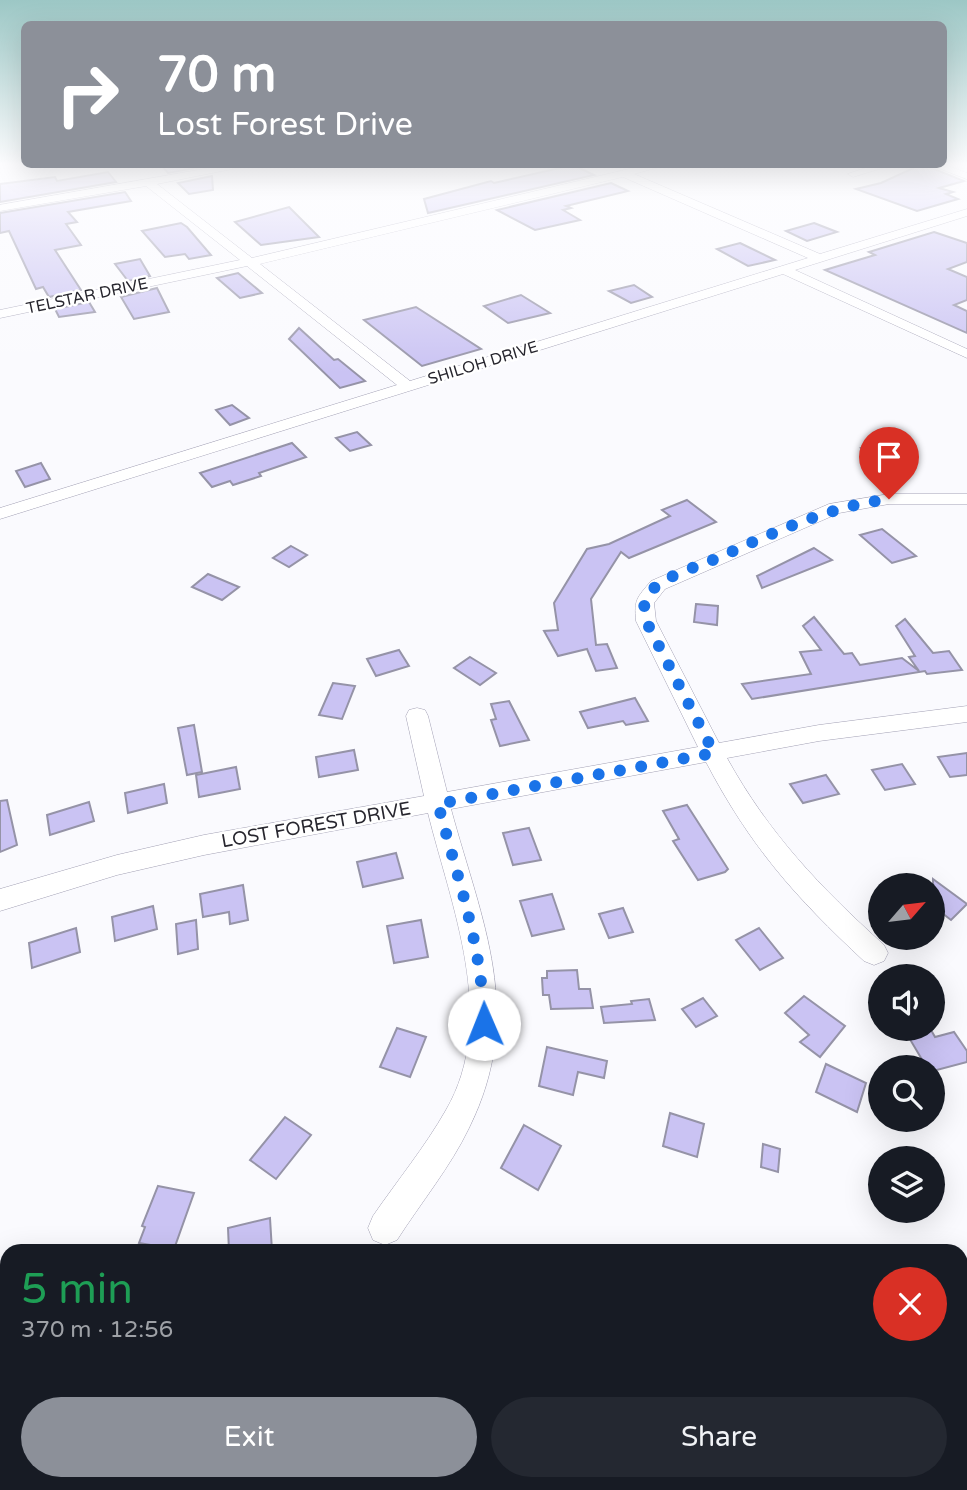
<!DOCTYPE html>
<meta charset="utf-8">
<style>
body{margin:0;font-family:"Varela Round",sans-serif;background:#242831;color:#f1f3f6;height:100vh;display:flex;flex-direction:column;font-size:26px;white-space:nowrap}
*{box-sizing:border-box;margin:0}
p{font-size:23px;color:#9ea1a6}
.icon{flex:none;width:38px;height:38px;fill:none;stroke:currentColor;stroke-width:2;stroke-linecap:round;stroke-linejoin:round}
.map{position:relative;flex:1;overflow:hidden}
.panel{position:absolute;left:0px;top:1244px;width:968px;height:247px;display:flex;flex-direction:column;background:#171b24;border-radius:21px 21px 0 0;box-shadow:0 7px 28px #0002}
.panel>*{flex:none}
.hud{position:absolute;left:21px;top:21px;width:926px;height:147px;border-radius:10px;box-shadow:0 7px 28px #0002;background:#8c9099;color:#fff;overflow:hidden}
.needle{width:46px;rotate:62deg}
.fabs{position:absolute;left:868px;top:873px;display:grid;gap:14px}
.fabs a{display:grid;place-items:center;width:77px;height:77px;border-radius:50%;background:#171b24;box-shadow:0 7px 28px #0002;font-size:35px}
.pin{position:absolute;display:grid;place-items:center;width:60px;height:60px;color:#fff;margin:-72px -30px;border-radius:50% 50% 50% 0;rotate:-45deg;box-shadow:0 0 7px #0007}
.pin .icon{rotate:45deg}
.me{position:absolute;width:77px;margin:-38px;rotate:359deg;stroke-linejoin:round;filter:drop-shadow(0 0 5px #0008)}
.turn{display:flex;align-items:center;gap:24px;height:147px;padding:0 21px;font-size:32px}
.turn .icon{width:91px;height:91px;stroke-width:2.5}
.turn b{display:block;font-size:49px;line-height:60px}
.round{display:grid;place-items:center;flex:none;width:74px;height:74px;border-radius:37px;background:#242831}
.headline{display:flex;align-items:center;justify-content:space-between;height:119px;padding:0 21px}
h1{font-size:42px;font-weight:600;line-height:52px;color:#1e9e55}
.action{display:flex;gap:14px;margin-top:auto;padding:14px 21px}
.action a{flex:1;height:80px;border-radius:42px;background:#8c9099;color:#fff;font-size:28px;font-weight:600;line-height:80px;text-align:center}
.action a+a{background:#242831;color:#f1f3f6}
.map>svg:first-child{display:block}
</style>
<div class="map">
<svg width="967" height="1490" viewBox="0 0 967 1490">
<rect width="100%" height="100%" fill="#fafafe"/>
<polygon fill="#daecb2" points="967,1305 967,1490 817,1490 824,1484 961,1484 961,1314"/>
<g fill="#cac3f3" stroke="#9593a7" stroke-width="2">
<polygon points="160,164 211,164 211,165 168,173"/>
<polygon points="922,164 964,181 939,188 953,192 946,194 958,199 917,211 856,189 881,183"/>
<polygon points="573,165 594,175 428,213 424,199 491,181 494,183"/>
<polygon points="108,172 116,182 0,202 0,184 55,177 57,181"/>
<polygon points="212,176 213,190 189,194 178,183"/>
<polygon points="611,183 628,191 566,206 571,208 563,210 580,220 535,230 497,210"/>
<polygon points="125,192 131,201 68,212 77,222 66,224 81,245 55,250 81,290 49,297 43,287 36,289 9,231 0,233 0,213"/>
<polygon points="289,207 319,237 261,245 235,222"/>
<polygon points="181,223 187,227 211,255 189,259 185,254 165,257 142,231"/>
<polygon points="814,223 837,232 807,241 786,231"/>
<polygon points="934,232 967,243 967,262 948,269 967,277 967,300 954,305 967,311 967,333 825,270 875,255 869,252"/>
<polygon points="740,243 775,260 748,266 717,249"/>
<polygon points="140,259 150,276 128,281 115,264"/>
<polygon points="238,273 262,293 240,298 217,278"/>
<polygon points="634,285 652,297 631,303 609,291"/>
<polygon points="157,288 169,312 134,319 121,297"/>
<polygon points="521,295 550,313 508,323 484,306"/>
<polygon points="89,302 95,312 59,317 55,309"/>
<polygon points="416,307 481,349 422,366 364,320"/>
<polygon points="299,328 334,360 338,359 365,381 340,388 289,339"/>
<polygon points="232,405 249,418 230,425 216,410"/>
<polygon points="357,432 371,445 350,451 336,438"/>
<polygon points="292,443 306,457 259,473 261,476 233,485 230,481 212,487 200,473"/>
<polygon points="882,443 902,471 882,472 861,448"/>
<polygon points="41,463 50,479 25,487 16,471"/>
<polygon points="687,500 716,522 629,558 621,552 591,599 596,645 607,644 617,668 596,671 587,649 558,656 544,631 558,630 554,603 587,549 609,544 670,516 662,510"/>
<polygon points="882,529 916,556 892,563 860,535"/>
<polygon points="291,546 307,555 289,567 273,558"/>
<polygon points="814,548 832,560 762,588 757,576"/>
<polygon points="208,574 239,587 222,600 192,587"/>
<polygon points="696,604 718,606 717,625 694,622"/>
<polygon points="814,617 844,654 852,653 860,665 902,658 919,671 909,657 915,656 896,626 905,619 933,653 949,651 962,670 927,674 925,671 752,699 742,684 811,674 800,652 821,650 803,626"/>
<polygon points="399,650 409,666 376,676 367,659"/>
<polygon points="470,657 496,673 480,685 454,668"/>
<polygon points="333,683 355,686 342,719 319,715"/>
<polygon points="635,698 648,721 626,725 623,721 588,728 580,712"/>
<polygon points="509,701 529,740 500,746 491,720 496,719 491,704"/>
<polygon points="194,725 202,772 187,775 178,728"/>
<polygon points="354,750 358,770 319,777 316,757"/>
<polygon points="967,753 967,775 950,777 938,757"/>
<polygon points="902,764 915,784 885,790 872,770"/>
<polygon points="236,767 240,789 199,797 196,775"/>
<polygon points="826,775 839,794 803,803 790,784"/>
<polygon points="164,784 167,803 128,813 125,793"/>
<polygon points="7,800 17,845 0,852 0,801"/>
<polygon points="89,802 94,821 50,835 47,815"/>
<polygon points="687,805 728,869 725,872 698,880 673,841 679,839 663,811"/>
<polygon points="529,828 541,860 513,865 503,833"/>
<polygon points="396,853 403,878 363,887 357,862"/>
<polygon points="933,879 967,904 951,920 933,906"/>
<polygon points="243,885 248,920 230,924 229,912 203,917 200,894"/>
<polygon points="552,894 564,929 532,936 520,901"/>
<polygon points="153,906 157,929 115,941 112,917"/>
<polygon points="623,908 633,932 609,938 599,914"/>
<polygon points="196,920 198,949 178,954 176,924"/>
<polygon points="421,920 428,957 394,963 387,926"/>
<polygon points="76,928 80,952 32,968 29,943"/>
<polygon points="759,928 783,958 760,970 736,940"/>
<polygon points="577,970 579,989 590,989 593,1008 551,1009 549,995 543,995 542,978 547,978 547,971"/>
<polygon points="804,996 845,1026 820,1057 800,1042 809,1035 785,1013"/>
<polygon points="703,998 717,1016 696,1027 682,1009"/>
<polygon points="649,999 655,1020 604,1023 601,1007 632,1004 631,1001"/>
<polygon points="397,1028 426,1037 410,1077 380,1067"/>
<polygon points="931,1030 935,1037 954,1032 967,1051 967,1062 933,1071 933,1068 927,1068 908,1036"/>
<polygon points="547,1047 607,1061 604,1078 578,1072 573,1095 539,1086"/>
<polygon points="826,1064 866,1083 857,1112 816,1092"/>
<polygon points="670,1113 704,1124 697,1157 663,1146"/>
<polygon points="285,1117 311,1135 276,1179 250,1160"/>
<polygon points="524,1125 561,1146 538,1190 501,1168"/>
<polygon points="763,1144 780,1149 778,1172 761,1167"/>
<polygon points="158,1186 194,1193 174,1249 139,1243 145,1227 142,1226"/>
<polygon points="270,1218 272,1251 229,1251 228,1228"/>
</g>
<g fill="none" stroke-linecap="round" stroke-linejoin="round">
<defs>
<g id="minor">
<path d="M232,164H257L157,184L252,258L650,164H670L634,174L820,254L967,209V216L795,270L967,349V358L783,274L0,519V508L397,385L247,266L0,318V310L240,260L146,186L0,211V205ZM623,177L808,258L410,381L260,264Z"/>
<polygon points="877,164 895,164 853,177 848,174"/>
<polygon points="928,164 943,164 967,173 967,179"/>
<path d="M889,494H967V504H889L839,513L665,589L654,603L656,621L719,743L819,725L967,706V722L819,741L727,758C769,834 820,887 884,945L888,953L884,961L874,965L864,961C795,897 750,846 706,762L451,809C482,923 526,1013 469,1128C451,1166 420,1204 397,1240L385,1245L373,1240L368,1228L373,1216C397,1181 425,1147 446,1110C499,1019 451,906 428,813L204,855L117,875L0,911V889L117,855L204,835L424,796L406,716L409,710L417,708L425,710L428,716L447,792L698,747L636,621C634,599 637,598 651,581L829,504Z"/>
</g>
</defs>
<use href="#minor" stroke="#a2a0b4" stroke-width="1"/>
<use href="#minor" fill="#fff" fill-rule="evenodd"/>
</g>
<linearGradient id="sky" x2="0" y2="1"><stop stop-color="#9cc7c5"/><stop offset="0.44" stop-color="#fdfdff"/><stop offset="1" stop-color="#fdfdff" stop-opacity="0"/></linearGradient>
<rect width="967" height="373" fill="url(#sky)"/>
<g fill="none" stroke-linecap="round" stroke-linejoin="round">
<path stroke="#1a73e8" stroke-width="12" stroke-dasharray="0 21.6" d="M484,1024C483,949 457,876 438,804L714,753L646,621C643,610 643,600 651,591C665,576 694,568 713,560C771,534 826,507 889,499"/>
</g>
<g text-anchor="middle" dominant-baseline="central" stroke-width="5" stroke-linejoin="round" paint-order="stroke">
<g font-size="16" fill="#27262e" stroke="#fff">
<text transform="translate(87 296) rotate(-12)">TELSTAR DRIVE</text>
<text transform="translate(483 363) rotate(-17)">SHILOH DRIVE</text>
</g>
<g font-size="19" fill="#27262e" stroke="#fff">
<text transform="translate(316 825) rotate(-10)">LOST FOREST DRIVE</text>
</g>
</g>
</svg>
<div class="fabs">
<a><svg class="needle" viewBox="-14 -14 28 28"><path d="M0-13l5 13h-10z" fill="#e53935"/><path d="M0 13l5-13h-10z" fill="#9ea1a6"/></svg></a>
<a><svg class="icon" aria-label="sound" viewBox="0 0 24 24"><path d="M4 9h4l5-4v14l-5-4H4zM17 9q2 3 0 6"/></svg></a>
<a><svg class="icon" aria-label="search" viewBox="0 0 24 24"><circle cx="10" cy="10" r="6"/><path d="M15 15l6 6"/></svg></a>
<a><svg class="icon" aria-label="layers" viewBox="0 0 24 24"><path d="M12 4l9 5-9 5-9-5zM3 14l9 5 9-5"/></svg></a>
</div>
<div class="pin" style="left:889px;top:499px;background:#d93025"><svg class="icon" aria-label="arrive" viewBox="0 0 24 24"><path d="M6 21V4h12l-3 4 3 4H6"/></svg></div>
<svg class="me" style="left:484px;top:1024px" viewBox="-20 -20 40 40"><circle r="19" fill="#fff"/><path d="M0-13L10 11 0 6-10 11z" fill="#1a73e8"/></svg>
<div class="hud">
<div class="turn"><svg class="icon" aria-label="right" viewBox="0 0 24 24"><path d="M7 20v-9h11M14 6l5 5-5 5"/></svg><div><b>70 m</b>Lost Forest Drive</div></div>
</div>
<section class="panel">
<div class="headline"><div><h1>5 min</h1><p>370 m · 12:56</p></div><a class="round" style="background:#d93025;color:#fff"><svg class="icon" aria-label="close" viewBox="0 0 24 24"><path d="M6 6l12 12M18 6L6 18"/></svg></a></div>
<div class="action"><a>Exit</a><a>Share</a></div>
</section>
</div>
